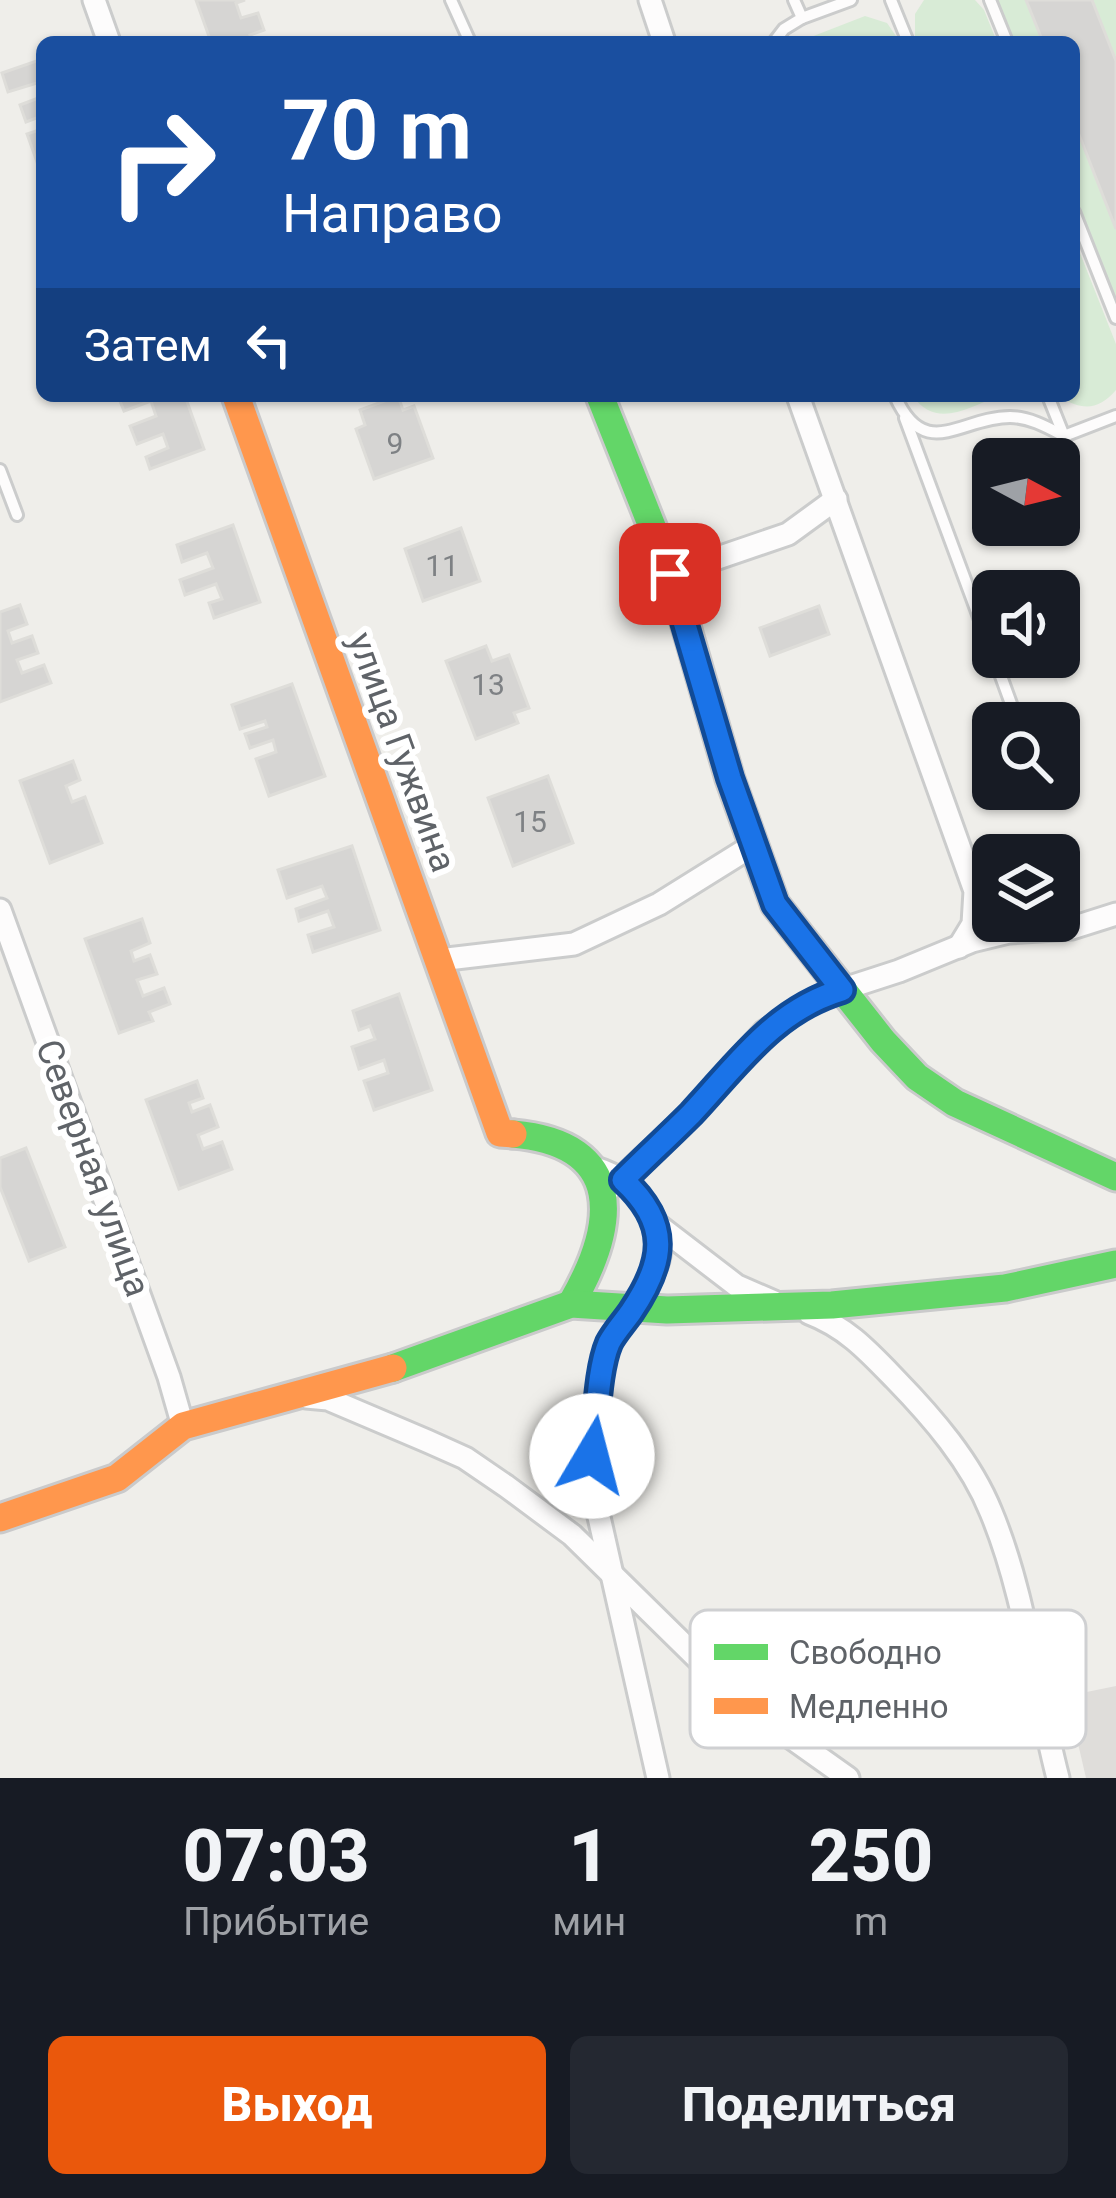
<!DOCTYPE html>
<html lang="ru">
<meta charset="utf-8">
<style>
body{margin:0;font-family:Roboto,sans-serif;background:#242831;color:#f1f3f6;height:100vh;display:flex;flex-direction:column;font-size:45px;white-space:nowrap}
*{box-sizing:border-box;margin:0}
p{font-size:39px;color:#9ea1a6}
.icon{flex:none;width:66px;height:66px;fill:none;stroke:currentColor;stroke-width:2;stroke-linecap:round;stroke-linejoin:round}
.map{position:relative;height:1778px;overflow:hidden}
.sheet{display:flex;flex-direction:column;background:#171b24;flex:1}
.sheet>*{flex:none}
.top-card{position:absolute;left:36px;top:36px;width:1044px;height:366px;border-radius:18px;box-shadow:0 3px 9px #0004;background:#1a4fa0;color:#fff;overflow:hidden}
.needle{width:78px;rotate:97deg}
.fabs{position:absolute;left:972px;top:438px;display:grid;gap:24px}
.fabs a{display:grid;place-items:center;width:108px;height:108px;border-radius:18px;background:#171b24;box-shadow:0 3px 9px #0004;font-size:60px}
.pin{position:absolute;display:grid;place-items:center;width:102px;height:102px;color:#fff;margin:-51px;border-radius:24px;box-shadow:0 6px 18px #0006}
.me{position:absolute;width:132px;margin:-66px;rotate:8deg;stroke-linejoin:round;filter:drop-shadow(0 0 9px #0008)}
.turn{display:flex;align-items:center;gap:42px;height:252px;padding:0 48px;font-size:54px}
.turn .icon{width:156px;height:156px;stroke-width:2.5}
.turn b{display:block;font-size:84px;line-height:102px}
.then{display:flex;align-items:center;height:114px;padding:0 48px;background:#0003;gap:24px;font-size:45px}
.eta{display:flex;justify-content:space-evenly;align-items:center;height:204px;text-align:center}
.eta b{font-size:72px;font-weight:800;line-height:84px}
.primary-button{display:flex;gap:24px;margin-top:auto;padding:24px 48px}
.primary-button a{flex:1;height:138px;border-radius:18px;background:#ea580c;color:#fff;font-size:48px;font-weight:800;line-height:138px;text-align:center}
.primary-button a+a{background:#242831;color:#f1f3f6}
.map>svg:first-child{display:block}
</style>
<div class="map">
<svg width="1116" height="1778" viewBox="0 0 1116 1778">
<rect width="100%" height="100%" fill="#efeeea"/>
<polygon fill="#dfddda" points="1116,1686 1116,1778 1086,1778 1067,1696"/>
<g fill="#d8ebd6">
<polygon points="924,0 975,0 984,10 997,42 915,42 915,14"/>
<polygon points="996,0 1116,0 1116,298 1074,194 1074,42 1013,42"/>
<polygon points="865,16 887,23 900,42 798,42"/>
<path d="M1074,238L1116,344V390C1097,412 1081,410 1058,396H1074Z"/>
<path d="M913,396H998C969,408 935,429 913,396Z"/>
</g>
<g fill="#d6d5d3" stroke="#deddd9" stroke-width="3">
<polygon points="196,0 245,0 236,3 241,18 258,13 264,30 250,35 253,42 211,42"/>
<polygon points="1026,0 1092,0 1116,61 1116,229 1074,122 1074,42 1043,42"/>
<polygon points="42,59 42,116 26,122 20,105 41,97 37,83 8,92 2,73"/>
<polygon points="42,129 42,160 37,162 27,134"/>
<polygon points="118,396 185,396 204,449 150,469 146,457 168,448 163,434 137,444 130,426 156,416 151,401 124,411"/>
<polygon points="398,396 403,410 414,406 433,458 374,479 356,429 365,425 360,410"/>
<polygon points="233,525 260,602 214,618 209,603 222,599 216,584 185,595 180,580 213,568 207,553 182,562 177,545"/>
<polygon points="461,528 480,581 423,601 405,549"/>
<polygon points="20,605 27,624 8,631 12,643 32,636 38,653 17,660 22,673 44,665 51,683 0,702 0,612"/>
<polygon points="819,606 829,634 770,656 760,628"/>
<polygon points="486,646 492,661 509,655 529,708 514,713 518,723 476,739 446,661"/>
<polygon points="292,684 325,776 269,796 256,759 276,752 273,740 250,748 245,734 267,727 265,721 240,729 232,705"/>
<polygon points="73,761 80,780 66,786 72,802 85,797 102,843 50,863 20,781"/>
<polygon points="548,776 573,843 513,866 488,798"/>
<polygon points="352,846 380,930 313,952 308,935 334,927 328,911 299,921 296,909 327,898 322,886 287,898 278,870"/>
<polygon points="142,919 150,943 131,951 134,961 150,955 157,974 137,980 143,996 164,988 170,1004 149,1012 153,1021 119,1033 85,939"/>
<polygon points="399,994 432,1090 374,1110 364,1081 388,1073 384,1060 359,1069 352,1047 375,1039 370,1026 359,1030 353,1011"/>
<polygon points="197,1081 203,1098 189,1103 192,1112 210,1105 218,1127 198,1135 203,1149 222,1142 232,1169 179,1189 146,1100"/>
<polygon points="26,1148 65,1247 29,1261 0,1187 0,1158"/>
</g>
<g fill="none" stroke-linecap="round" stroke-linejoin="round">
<defs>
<g id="lane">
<polyline points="451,0 470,42"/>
<polyline points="891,0 908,42"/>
<polyline points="990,0 1007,42"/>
<polyline points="802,18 851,0"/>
<polyline points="774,42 784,29 802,18 794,0"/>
<polyline points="1074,212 1116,318"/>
<path d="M895,396C925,463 961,417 1010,417C1029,417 1047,427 1064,436L1116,416"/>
<polyline points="1048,396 1064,436"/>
<polyline points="905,418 993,655"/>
<polyline points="0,470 17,515"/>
<polyline points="994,657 1018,723"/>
</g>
<g id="street">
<polyline points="94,0 109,42"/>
<polyline points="650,0 664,42"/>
<polyline points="798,396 975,891 973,924 959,947"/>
<polyline points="671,574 788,534 836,499"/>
<polyline points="0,910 169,1377 183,1426"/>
<polyline points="439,960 574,944 659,904 752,846"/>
<path d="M595,1168C618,1175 632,1186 646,1206C688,1265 625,1299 608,1347C596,1382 592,1448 592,1486L658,1778"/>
<polyline points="612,1187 691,1113 764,1032 819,997 899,971 972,941 1009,932 1072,928 1116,914"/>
<polyline points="655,1223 737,1286 774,1302"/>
<path d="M809,1313C846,1327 868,1351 895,1379C932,1417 971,1462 991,1512C1026,1596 1035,1690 1058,1778"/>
<polyline points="306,1397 328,1399 427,1441 465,1458 506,1486 572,1535 744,1704 848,1778"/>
</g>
<g id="fast">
<polyline points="600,396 671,574 730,779 775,904 883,1041 917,1077 955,1103 1116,1177"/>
<path d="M513,1134C627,1144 617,1225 571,1304"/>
<polyline points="393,1368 571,1304 667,1310 832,1305 1005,1288 1116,1264"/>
</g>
<g id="slow">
<polyline points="236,396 500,1133 513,1134"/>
<polyline points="0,1518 117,1478 183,1426 393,1368"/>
</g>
</defs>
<use href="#lane" stroke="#cbcccc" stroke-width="16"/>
<use href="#street" stroke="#cbcccc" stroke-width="27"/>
<use href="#fast" stroke="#cacacb" stroke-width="33"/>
<use href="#slow" stroke="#cacacb" stroke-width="33"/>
<use href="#lane" stroke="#fdfcfc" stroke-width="10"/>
<use href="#street" stroke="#fdfcfc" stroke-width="21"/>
<use href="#fast" stroke="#63d668" stroke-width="27"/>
<use href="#slow" stroke="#ff974d" stroke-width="27"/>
</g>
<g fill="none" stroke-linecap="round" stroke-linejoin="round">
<defs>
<path id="route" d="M592,1456C597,1424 597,1371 609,1343C614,1333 624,1322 631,1312C665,1262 671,1224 623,1180C645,1158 669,1136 691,1114C737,1065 774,1010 842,990L775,904L730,778L670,574"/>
</defs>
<use href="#route" stroke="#114b97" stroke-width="30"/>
<use href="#route" stroke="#1a73e8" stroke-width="21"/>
</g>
<g text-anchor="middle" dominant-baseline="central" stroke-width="12" stroke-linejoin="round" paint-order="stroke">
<g font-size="30" fill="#7e8184">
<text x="395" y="443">9</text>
<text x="442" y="565">11</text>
<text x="488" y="684">13</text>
<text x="530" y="821">15</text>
</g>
<g font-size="36" fill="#5f6368" stroke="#fff">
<text transform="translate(402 752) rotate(70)">улица Гужвина</text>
<text transform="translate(93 1168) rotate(70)">Северная улица</text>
</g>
</g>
<rect x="690" y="1610" width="396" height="138" rx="18" fill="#fff" stroke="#cfd0d2" stroke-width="3"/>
<rect x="714" y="1644" width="54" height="16" fill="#63d668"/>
<rect x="714" y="1698" width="54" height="16" fill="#ff974d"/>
<g font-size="33" fill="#5f6368">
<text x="789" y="1664">Свободно</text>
<text x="789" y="1718">Медленно</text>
</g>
</svg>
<div class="fabs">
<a><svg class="needle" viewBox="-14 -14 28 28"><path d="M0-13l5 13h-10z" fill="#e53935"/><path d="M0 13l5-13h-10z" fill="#9ea1a6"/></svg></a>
<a><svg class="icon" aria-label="sound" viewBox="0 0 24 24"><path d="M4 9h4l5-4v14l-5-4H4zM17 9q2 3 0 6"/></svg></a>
<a><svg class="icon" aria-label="search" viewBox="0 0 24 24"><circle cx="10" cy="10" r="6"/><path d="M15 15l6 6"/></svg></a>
<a><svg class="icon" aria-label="layers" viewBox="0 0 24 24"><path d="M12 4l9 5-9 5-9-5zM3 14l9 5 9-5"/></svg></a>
</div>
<div class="pin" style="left:670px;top:574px;background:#d93025"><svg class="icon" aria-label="arrive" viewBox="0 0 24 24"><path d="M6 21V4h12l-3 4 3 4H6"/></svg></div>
<svg class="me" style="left:592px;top:1456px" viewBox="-20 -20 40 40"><circle r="19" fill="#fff"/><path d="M0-13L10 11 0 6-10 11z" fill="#1a73e8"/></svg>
<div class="top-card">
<div class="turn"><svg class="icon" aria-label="right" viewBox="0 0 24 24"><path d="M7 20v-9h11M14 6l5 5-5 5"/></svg><div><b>70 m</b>Направо</div></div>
<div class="then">Затем<svg class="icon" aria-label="left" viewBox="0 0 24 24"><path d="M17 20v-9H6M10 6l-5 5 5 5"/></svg></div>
</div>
</div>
<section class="sheet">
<div class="eta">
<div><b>07:03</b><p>Прибытие</p></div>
<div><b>1</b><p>мин</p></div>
<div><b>250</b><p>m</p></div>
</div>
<div class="primary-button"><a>Выход</a><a>Поделиться</a></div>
</section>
